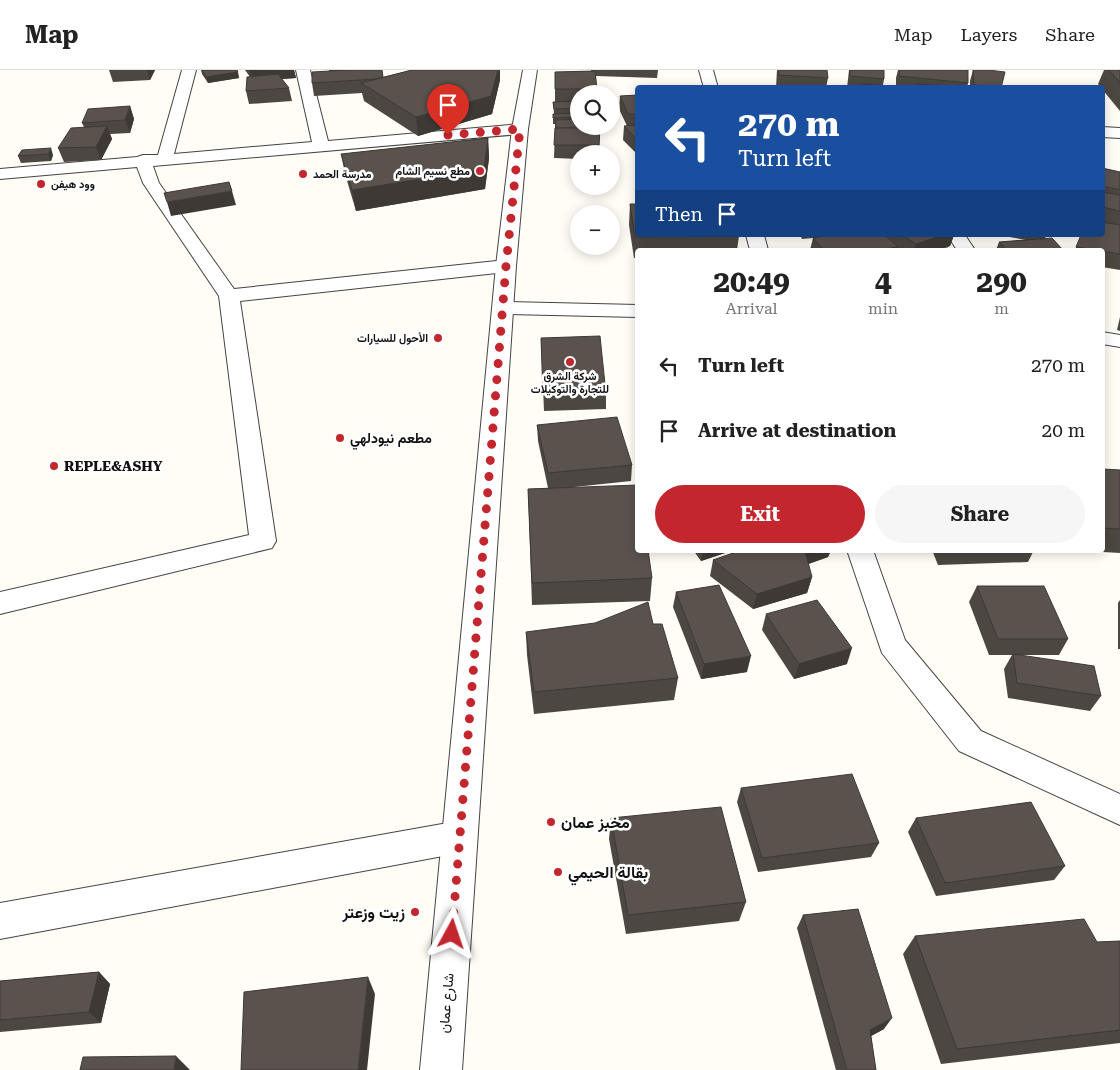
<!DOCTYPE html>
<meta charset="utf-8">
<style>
body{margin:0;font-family:"Roboto Serif",Vazirmatn,serif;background:#f6f6f6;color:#222;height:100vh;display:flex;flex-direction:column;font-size:19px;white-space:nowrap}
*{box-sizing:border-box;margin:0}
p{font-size:16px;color:#767676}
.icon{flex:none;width:28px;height:28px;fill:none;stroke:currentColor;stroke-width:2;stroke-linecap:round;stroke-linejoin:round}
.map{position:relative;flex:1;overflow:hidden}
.details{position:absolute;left:635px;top:178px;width:470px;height:305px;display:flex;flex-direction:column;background:#fff;border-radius:5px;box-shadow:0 2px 12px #0003}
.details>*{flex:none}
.banner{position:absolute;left:635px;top:15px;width:470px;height:152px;border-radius:5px;box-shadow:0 2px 12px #0003;background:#1a4fa0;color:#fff;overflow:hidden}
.tools{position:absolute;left:570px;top:15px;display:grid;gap:10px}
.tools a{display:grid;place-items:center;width:50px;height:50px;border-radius:50%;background:#fff;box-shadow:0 2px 12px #0003;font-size:25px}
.pin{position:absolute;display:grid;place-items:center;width:42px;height:42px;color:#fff;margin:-51px -21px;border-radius:50% 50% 50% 0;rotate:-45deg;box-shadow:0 0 5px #0007}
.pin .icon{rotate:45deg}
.me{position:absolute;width:55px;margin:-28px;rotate:5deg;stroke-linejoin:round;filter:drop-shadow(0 0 4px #0008)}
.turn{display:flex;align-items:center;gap:18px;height:105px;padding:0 20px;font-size:22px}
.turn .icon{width:65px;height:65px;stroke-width:2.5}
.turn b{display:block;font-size:35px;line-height:42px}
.then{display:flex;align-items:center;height:48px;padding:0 20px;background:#0003;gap:10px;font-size:19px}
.eta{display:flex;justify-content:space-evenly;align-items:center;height:85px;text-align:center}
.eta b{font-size:30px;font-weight:700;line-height:35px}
.action{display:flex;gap:10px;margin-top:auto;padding:10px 20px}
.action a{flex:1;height:58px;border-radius:30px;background:#c4262e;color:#fff;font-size:20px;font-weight:700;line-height:58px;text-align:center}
.action a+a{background:#f6f6f6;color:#222}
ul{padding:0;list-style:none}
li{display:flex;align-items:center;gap:15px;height:65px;padding:0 20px}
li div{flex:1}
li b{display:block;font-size:19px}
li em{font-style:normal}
header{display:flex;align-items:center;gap:30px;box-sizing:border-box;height:70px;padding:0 25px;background:#fff;border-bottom:1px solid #e0e0e0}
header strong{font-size:24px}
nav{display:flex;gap:28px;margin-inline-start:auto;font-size:18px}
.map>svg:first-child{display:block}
</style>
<header>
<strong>Map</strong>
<nav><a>Map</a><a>Layers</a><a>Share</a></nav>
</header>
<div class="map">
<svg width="1120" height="1000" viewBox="0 0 1120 1000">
<rect width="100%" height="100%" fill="#fffdf5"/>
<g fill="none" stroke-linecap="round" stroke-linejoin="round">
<defs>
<g id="minor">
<polygon points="182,0 196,0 174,84 312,72 296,0 310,0 328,71 520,54 525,56 528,59 525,62 520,64 153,96 159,113 234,219 506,190 513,192 516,196 513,200 506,202 240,231 276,471 272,478 0,544 0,522 249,465 219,226 143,113 137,97 0,109 0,99 137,87 143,85 158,85"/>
<polygon points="699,0 713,0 718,18 704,18"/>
<polygon points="1102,57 1120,58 1120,68 1102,67"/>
<polygon points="746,165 764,165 768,180 750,180"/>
<polygon points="947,165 965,165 975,180 957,180"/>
<polygon points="503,232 638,235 638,247 503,244 496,242 493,238 496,234"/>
<polygon points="1102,262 1120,265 1120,277 1102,274"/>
<polygon points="847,480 873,480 905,570 981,661 1120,724 1120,755 959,681 882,583"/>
<polygon points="459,751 471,756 476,767 471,778 459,783 0,869 0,833"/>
</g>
<polygon id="tertiary" points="523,0 537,0 528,59 516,196 462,1000 420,1000 496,196 512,59"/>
</defs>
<use href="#minor" stroke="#444" stroke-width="2"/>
<use href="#tertiary" stroke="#444" stroke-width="2"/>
<use href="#minor" fill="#fff" fill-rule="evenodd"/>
<use href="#tertiary" fill="#fff" fill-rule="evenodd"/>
</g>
<g fill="#4d4742">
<polygon points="109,0 155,0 150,10 113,12"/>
<polygon points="201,0 237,0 239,8 208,13 202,4"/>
<polygon points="245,0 294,0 296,8 282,9 289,18 292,31 249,34 246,21 250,7"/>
<polygon points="329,0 382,0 383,7 412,0 500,0 500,10 492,44 418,66 364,31 362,23 314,26 312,13 329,1"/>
<polygon points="591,0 658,0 657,8 596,6 596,24 579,24 579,56 591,58 600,58 599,84 579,84 579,89 554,88 555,58 555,54 553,54 553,44 554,44 553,32 555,32 555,2 591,1"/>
<polygon points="777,0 828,8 826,18 776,17"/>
<polygon points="849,0 884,0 884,9 883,15 896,17 896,8 898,0 968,0 968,13 967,18 847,18"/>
<polygon points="973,0 988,0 1001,18 970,18 970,11"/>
<polygon points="1104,0 1120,0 1120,41 1102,19 1102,18 1101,18 1098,14"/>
<polygon points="638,25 638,85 623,70 624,56 627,56 619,39 620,26"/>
<polygon points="130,36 134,49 130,63 110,64 112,69 101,90 64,92 58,78 84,57 82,53"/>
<polygon points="488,68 489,88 485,119 356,141 345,104 341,84"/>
<polygon points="22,80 53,85 51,91 21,93 18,86"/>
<polygon points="1102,98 1120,102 1120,200 1102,197 1102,180 1075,180 1081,165 1102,165"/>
<polygon points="630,134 739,166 737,180 638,180 638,188 634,188 629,155"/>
<polygon points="800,165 954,165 950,176 941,179 949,180 897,179 810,180 813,168 802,169"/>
<polygon points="998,165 1046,165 1045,169 1063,180 996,180 999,172 1026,170"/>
<polygon points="1120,247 1120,261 1117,260"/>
<polygon points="541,268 606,324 606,339 544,341"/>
<polygon points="537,355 632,395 631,411 565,418 652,508 650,531 532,535 528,419 548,418 538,371"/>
<polygon points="1102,399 1120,400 1120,483 1070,480 1102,480"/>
<polygon points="693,480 734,480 701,491"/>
<polygon points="742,480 831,480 828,487 808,494 812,507 807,523 753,539 710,506 713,490"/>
<polygon points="932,480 1034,480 1028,492 938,495"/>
<polygon points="977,516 1068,569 1059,585 1017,585 1101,626 1090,641 1008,628 1004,599 1012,585 989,585 969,532"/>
<polygon points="676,522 747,602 701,609 673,537"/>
<polygon points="1120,530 1120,579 1118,579 1118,533"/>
<polygon points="766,544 847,594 794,609 762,560"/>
<polygon points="653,554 678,608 674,630 534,644 527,585 526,562"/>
<polygon points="741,718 879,773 871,787 758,802 737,732"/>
<polygon points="611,748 746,832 739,851 626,864 609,769"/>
<polygon points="916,748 1065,796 1054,810 936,826 908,762"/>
<polygon points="803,845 884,959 871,966 876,1000 836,1000 797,858"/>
<polygon points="915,866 1097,872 1120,871 1120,973 941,994 903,884"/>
<polygon points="99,902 110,914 101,953 0,962 0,911"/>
</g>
<g fill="#3f3936">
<polygon points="147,0 155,0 150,10"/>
<polygon points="249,0 294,0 296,8 252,11"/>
<polygon points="498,0 500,0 500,10 492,44 418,66 416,47"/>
<polygon points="238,2 239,8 208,13 206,7"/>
<polygon points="130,36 134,49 130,63 125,50"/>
<polygon points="107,56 112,69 101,90 96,77"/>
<polygon points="488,68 489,88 485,119 356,141 352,120"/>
<polygon points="51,78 53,85 51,91 48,84"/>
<polygon points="232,121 236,135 171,146 167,132"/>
<polygon points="943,165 954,165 950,176 937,180 914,180 916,174"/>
<polygon points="898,177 897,180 878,180"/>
<polygon points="703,480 734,480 701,491"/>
<polygon points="808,480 831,480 828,487 800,497 805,481"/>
<polygon points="812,507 807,523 753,539 757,524"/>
<polygon points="852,578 847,594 794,609 799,594"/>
<polygon points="751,586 747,602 701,609 704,594"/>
<polygon points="99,902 110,914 101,953 89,942"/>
<polygon points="368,907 375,924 367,1000 358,1000"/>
<polygon points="892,948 884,959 862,971 870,960"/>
<polygon points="176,986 190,1000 174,1000"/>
</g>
<g fill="#5a524d" stroke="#3f3936">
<polygon points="202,0 237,0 238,2 206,7"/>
<polygon points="348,0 382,0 383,7 376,9 312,13 312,2"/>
<polygon points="412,0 498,0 491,26 416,47 361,13"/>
<polygon points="779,0 827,0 828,8 778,5"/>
<polygon points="850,0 884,0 884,9 850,6"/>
<polygon points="899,0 968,0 968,13 899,6"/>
<polygon points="973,0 988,0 1005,2 1001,18 974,15"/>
<polygon points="1109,0 1120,0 1120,13"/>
<polygon points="595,1 597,19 555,19 555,2"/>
<polygon points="278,4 289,18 246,21 247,7"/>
<polygon points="862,14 901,17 901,18 862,18"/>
<polygon points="916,14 961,17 961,18 916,18"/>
<polygon points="638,25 638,44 628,44 620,26"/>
<polygon points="579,31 579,38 554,39 553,32"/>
<polygon points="130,36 125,50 82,53 88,39"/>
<polygon points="579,43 579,47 553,48 553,44"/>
<polygon points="579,49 579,56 590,56 591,58 556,58 555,50"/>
<polygon points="638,55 638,71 624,56"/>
<polygon points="107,56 96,77 58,78 71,58"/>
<polygon points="555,58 600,58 599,75 554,75"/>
<polygon points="488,68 484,99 352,120 341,84"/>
<polygon points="51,78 48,84 18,86 22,80"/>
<polygon points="1102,98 1120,102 1120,120 1102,116"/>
<polygon points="229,112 232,121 167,132 164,123"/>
<polygon points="1102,122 1120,125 1120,141 1102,137"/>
<polygon points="630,134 638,134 638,165 738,165 739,166 635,167"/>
<polygon points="1102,152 1120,155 1120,184 1102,181 1102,180 1097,180 1076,177 1081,165 1102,165"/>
<polygon points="832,165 885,165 898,177 878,180 824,180 813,168"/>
<polygon points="902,165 943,165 916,174"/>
<polygon points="1052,168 1063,180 1007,180 999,172"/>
<polygon points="948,178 949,180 906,180"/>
<polygon points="600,266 606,324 543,325 541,268"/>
<polygon points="617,347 632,395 548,403 537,355"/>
<polygon points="1102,399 1120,400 1120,459 1102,458"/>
<polygon points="638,415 638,480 648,480 652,508 532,513 528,419"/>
<polygon points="742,480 808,480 805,481 812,507 757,524 713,490"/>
<polygon points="719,515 751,586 704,594 676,522"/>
<polygon points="977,516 1044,516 1068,569 998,569"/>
<polygon points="817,530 852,578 799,594 766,544"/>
<polygon points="648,532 653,554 662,554 678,608 534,622 526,562 595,553"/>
<polygon points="1013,584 1094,596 1101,626 1017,613"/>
<polygon points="852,704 879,773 762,788 741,718"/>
<polygon points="1031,732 1065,796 945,813 916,748"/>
<polygon points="721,737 746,832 628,845 611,748"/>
<polygon points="858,839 892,948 870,960 876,1000 847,1000 803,845"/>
<polygon points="1084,849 1097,872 1120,871 1120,960 957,979 915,866"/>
<polygon points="99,902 89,942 0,950 0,911"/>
<polygon points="368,907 358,1000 241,1000 244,922"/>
<polygon points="176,986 174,1000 80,1000 83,987"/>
</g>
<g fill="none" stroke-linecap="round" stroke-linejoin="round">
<polyline stroke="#c4262e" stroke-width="9" stroke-dasharray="0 16.2" points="448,65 520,59 506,196 452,864"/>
</g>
<g fill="#c4262e" stroke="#fff" stroke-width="2">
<circle cx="480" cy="101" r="5"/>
<circle cx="303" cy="104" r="5"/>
<circle cx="41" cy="114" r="5"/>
<circle cx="438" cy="268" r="5"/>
<circle cx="570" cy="292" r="5"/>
<circle cx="340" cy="368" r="5"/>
<circle cx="54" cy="396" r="5"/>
<circle cx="551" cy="752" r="5"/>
<circle cx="558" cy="802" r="5"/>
<circle cx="415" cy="842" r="5"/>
</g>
<g text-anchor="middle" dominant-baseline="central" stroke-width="5" stroke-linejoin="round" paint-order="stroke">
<g font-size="11" font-weight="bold" fill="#111" stroke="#fff" text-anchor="end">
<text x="470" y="101">مطع نسيم الشام</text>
<text x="313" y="104" text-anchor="start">مدرسة الحمد</text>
<text x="51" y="114" text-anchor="start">وود هيفن</text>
<text x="428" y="268">الأحول للسيارات</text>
<text x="570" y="306" text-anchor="middle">شركة الشرق<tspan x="570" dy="13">للتجارة والتوكيلات</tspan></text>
</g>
<g font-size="14" font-weight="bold" fill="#111" stroke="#fff" text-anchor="start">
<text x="350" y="368">مطعم نيودلهي</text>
<text x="64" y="396">REPLE&amp;ASHY</text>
</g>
<g font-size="14" fill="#111" stroke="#fff">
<text transform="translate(446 933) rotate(-85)">شارع عمان</text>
</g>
<g font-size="16" font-weight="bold" fill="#111" stroke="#fff" text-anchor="start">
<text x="561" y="752">مخبز عمان</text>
<text x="568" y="802">بقالة الحيمي</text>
<text x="405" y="842" text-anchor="end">زيت وزعتر</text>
</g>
</g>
</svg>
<div class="tools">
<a><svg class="icon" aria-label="search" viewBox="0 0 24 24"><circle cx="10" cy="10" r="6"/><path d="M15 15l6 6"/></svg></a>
<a>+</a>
<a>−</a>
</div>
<div class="pin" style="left:448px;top:65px;background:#d93025"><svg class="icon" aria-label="arrive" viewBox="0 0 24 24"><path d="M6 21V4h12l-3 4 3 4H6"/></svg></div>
<svg class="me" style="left:452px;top:864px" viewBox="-20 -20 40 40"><path d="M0-17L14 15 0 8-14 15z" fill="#c4262e" stroke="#fff" stroke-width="4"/></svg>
<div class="banner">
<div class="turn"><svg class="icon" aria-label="left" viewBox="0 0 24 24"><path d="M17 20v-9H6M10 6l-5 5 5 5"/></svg><div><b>270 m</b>Turn left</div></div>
<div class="then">Then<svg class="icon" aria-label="arrive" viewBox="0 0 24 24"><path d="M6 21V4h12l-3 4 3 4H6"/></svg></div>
</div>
<section class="details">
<div class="eta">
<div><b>20:49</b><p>Arrival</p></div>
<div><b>4</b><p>min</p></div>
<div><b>290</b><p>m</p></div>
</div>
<ul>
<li><svg class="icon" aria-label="left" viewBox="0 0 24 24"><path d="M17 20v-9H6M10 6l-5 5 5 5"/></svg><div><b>Turn left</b></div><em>270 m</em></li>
<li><svg class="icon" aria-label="arrive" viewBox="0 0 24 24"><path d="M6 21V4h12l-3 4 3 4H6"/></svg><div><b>Arrive at destination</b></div><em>20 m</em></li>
</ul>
<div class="action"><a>Exit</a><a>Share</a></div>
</section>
</div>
